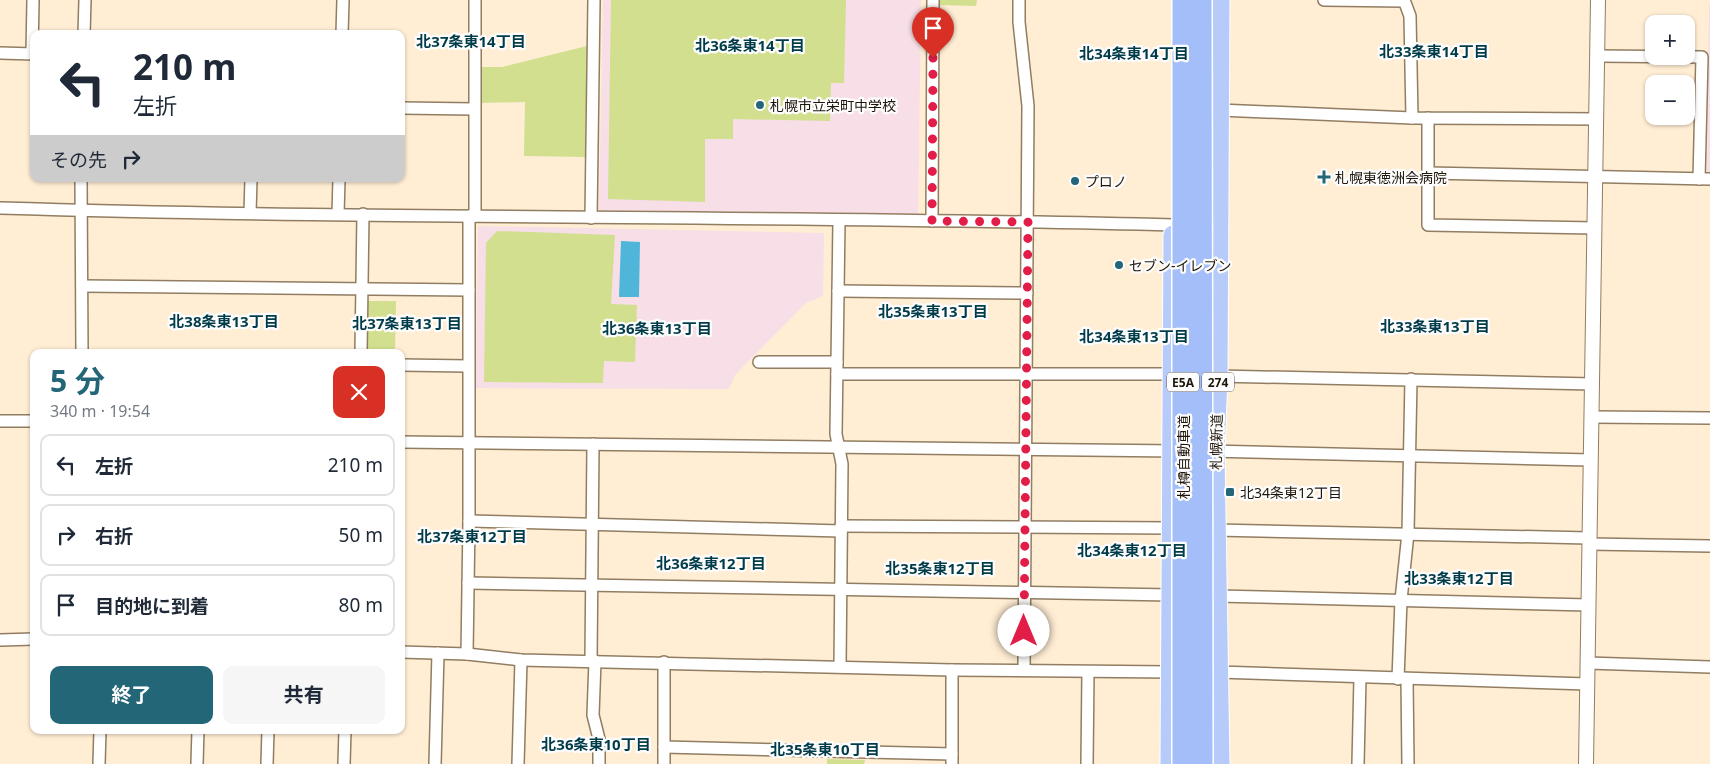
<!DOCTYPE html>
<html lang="ja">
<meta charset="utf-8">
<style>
body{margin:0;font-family:"Noto Sans","Noto Sans JP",sans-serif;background:#f6f6f7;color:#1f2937;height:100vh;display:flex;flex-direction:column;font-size:19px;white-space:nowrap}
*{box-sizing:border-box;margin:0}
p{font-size:16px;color:#747a83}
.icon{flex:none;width:28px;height:28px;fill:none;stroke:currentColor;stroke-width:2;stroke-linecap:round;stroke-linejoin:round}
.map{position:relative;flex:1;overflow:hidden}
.panel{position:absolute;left:30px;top:349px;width:375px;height:385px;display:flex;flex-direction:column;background:#fff;border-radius:10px;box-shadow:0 1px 4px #0004}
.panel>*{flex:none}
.guide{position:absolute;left:30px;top:30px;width:375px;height:152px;border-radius:10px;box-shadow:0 1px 4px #0004;background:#fff;color:#1f2937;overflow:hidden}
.fabs{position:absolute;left:1645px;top:15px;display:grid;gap:10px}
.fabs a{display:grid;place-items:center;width:50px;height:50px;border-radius:10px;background:#fff;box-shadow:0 1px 4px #0004;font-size:25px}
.pin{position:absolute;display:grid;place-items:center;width:42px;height:42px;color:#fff;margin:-51px -21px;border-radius:50% 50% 50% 0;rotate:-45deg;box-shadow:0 0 5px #0007}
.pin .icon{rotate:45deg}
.me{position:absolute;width:55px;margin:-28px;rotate:0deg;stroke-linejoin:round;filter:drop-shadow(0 0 4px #0008)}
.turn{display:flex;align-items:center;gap:18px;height:105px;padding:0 20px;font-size:22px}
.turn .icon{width:65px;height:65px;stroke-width:2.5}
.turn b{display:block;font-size:35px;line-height:42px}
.then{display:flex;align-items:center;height:48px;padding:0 20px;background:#0003;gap:10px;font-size:19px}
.round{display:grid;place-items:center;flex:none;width:52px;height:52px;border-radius:10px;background:#f6f6f7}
.overview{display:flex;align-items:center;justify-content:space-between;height:85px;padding:0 20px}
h1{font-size:30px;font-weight:700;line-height:38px;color:#236678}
.cta{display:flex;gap:10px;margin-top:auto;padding:10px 20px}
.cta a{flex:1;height:58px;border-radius:10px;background:#236678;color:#fff;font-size:20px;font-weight:700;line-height:58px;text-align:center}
.cta a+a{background:#f6f6f7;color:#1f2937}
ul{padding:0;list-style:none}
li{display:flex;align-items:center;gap:15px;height:62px;margin:0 10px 8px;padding:0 10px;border:2px solid #e0e1e3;border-radius:10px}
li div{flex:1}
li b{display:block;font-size:19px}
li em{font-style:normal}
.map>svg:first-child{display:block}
</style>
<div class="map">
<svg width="1710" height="764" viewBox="0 0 1710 764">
<rect width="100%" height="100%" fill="#ffedd4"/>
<g fill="#f7dee7">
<polygon points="603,0 921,0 918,214 599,210"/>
<polygon points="1709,5 1710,5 1710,172 1707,172"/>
<polygon points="478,226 824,233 823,296 806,303 735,375 729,389 476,388"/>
</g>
<g fill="#d1df8f">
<polygon points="611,0 846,0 844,83 831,83 830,121 733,119 733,139 705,139 705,202 608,199"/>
<polygon points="939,0 977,0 976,6 939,5"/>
<polygon points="587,46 585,157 524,156 525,102 480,103 481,67 502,67"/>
<polygon points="497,231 615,235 611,304 637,305 635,362 604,361 603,383 484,382 486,243"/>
<polygon points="368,301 396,301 395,352 367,352"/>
<polygon points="827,759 865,760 864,764 827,764"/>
</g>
<polygon fill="#50b6d9" points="621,241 640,242 639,297 619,297"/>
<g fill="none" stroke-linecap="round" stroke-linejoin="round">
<defs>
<g id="minor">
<polyline points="1019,0 1019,22 1028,106 1024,670"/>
<polyline points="1324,0 1404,1"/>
<polyline points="1404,0 1410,16 1412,118"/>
<polyline points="84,34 85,0"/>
<polyline points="342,34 343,0"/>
<polyline points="0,53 34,54"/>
<polyline points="32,54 33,0"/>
<polyline points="1598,56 1702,57 1699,179"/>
<polyline points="401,108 474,109"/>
<polyline points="1219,110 1412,118 1597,119"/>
<polyline points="1428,118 1428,225 1595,228"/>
<polyline points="1428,173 1710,179"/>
<polyline points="81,179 82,352"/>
<path d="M0,208C391,220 782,215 1173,225"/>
<polyline points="250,213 251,179"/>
<polyline points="338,214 339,179"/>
<polyline points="475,216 475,0"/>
<polyline points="591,218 594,0"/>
<polyline points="839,221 836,434 842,464 840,667"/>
<polyline points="932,221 933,0"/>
<polyline points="82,286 469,290"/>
<polyline points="838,291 1027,293"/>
<polyline points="361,352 363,214"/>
<polyline points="759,362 837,362"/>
<polyline points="401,365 468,366"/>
<polyline points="837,374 1172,374"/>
<polyline points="1218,376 1593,384"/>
<polyline points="1592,417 1710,418"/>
<polyline points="0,421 34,421"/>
<polyline points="401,442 1177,451"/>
<polyline points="1210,451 1591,460"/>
<polyline points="469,521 841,531"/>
<polyline points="841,526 1171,528"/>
<polyline points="1216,530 1589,538"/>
<polyline points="1589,544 1710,546"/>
<polyline points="468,583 1171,595"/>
<polyline points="1217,596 1589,605"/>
<polyline points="0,640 34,639"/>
<polyline points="401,652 467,654 521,660 952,670 1170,672"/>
<polyline points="467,654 469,521 469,216"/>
<polyline points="591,661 593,444"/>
<polyline points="595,661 593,715 599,739 599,764"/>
<polyline points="664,662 664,764"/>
<polyline points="1588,663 1710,667"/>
<polyline points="952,670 952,764"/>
<polyline points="1219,672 1587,684"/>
<polyline points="1398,679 1401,600 1408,533 1411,379"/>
<polyline points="1407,679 1408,764"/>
<polyline points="664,747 952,754"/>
<polyline points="99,764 100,730"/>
<polyline points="197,764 198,730"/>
<polyline points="267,764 268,730"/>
<polyline points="344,764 345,730"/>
<polyline points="435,764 438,653"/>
<polyline points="518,764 521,660"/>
<polyline points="1087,764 1088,672"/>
<polyline points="1358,764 1360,678"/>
</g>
<polyline id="tertiary" points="1586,764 1598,0"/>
<g id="trunk">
<polyline points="1220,0 1218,376 1215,451 1220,764"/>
<polyline points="1170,764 1173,235"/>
</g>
</defs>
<use href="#minor" stroke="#917d61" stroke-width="14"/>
<use href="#tertiary" stroke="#917d61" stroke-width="16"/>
<use href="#trunk" stroke="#fff" stroke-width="21"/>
<use href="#minor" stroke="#fff" stroke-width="11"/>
<use href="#tertiary" stroke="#fff" stroke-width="14"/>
<use href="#trunk" stroke="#b6cbfa" stroke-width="19"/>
<defs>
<g id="motorway-bridge">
<polyline points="1183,0 1183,764"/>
<polyline points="1201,0 1202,764"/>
</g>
</defs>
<use href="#motorway-bridge" stroke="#fff" stroke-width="24" stroke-linecap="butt"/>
<use href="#motorway-bridge" stroke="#a4bef9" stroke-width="21"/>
</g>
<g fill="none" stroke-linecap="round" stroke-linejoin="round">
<polyline stroke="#e11d48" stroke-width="9" stroke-dasharray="0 16.2" points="933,58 932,221 1028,222 1024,631"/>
</g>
<g fill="#236678" stroke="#fdfdfd" stroke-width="2">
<circle cx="760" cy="105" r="5"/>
<path d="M1321.5 169.5h5v5h5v5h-5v5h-5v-5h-5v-5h5z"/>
<circle cx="1075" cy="181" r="5"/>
<circle cx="1119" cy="265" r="5"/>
<rect x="1225" y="487" width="10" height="10" rx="2.5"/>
</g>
<g text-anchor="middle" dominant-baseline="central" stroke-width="4.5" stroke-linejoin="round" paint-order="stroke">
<g fill="#fdfdfd" stroke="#615b54" stroke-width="1">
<rect x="1167" y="372.5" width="32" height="19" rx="4"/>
<rect x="1202" y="372.5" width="32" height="19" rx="4"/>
</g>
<g font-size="12" font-weight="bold" fill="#1e160b">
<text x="1183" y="382">E5A</text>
<text x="1218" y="382">274</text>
</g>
<g font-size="14" fill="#1e160b" stroke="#fdfdfd" text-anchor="start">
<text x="770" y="105">札幌市立栄町中学校</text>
<text x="1335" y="177">札幌東徳洲会病院</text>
<text x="1085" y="181">プロノ</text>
<text x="1129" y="265">セブン-イレブン</text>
<text x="1240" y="492">北34条東12丁目</text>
</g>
<g font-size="14" fill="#1e160b" stroke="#fdfdfd">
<text transform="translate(1216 442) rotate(-89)">札幌新道</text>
<text transform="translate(1183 457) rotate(-90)">札樽自動車道</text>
</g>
<g font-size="15" font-weight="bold" fill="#003b49" stroke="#fdfdfd">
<text x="471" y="41">北37条東14丁目</text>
<text x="750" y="45">北36条東14丁目</text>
<text x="1434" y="51">北33条東14丁目</text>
<text x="1134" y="53">北34条東14丁目</text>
<text x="933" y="311">北35条東13丁目</text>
<text x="224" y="321">北38条東13丁目</text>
<text x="407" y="323">北37条東13丁目</text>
<text x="1435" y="326">北33条東13丁目</text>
<text x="657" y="328">北36条東13丁目</text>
<text x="1134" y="336">北34条東13丁目</text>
<text x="472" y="536">北37条東12丁目</text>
<text x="1132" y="550">北34条東12丁目</text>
<text x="711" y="563">北36条東12丁目</text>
<text x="940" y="568">北35条東12丁目</text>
<text x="1459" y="578">北33条東12丁目</text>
<text x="596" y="744">北36条東10丁目</text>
<text x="825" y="749">北35条東10丁目</text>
</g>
</g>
</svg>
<div class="fabs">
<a>+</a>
<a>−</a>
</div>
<div class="pin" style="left:933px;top:58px;background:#d93025"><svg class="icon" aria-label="arrive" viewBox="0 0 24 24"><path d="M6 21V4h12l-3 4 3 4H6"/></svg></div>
<svg class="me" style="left:1024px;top:631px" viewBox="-20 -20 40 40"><circle r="19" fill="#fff"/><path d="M0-13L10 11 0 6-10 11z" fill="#e11d48"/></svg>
<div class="guide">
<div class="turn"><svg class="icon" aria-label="left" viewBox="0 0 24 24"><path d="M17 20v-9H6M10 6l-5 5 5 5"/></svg><div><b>210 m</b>左折</div></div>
<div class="then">その先<svg class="icon" aria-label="right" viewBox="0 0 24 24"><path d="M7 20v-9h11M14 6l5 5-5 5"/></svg></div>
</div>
<section class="panel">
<div class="overview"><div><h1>5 分</h1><p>340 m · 19:54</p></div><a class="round" style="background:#d93025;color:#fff"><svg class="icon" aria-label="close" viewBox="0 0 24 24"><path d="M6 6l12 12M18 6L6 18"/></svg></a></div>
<ul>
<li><svg class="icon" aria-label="left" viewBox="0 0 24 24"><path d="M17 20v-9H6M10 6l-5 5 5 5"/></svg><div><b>左折</b></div><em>210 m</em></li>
<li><svg class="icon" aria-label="right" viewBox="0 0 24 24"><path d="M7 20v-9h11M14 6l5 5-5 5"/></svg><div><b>右折</b></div><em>50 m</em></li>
<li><svg class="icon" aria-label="arrive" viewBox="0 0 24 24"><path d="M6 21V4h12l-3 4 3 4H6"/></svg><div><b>目的地に到着</b></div><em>80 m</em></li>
</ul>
<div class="cta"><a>終了</a><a>共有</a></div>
</section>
</div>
